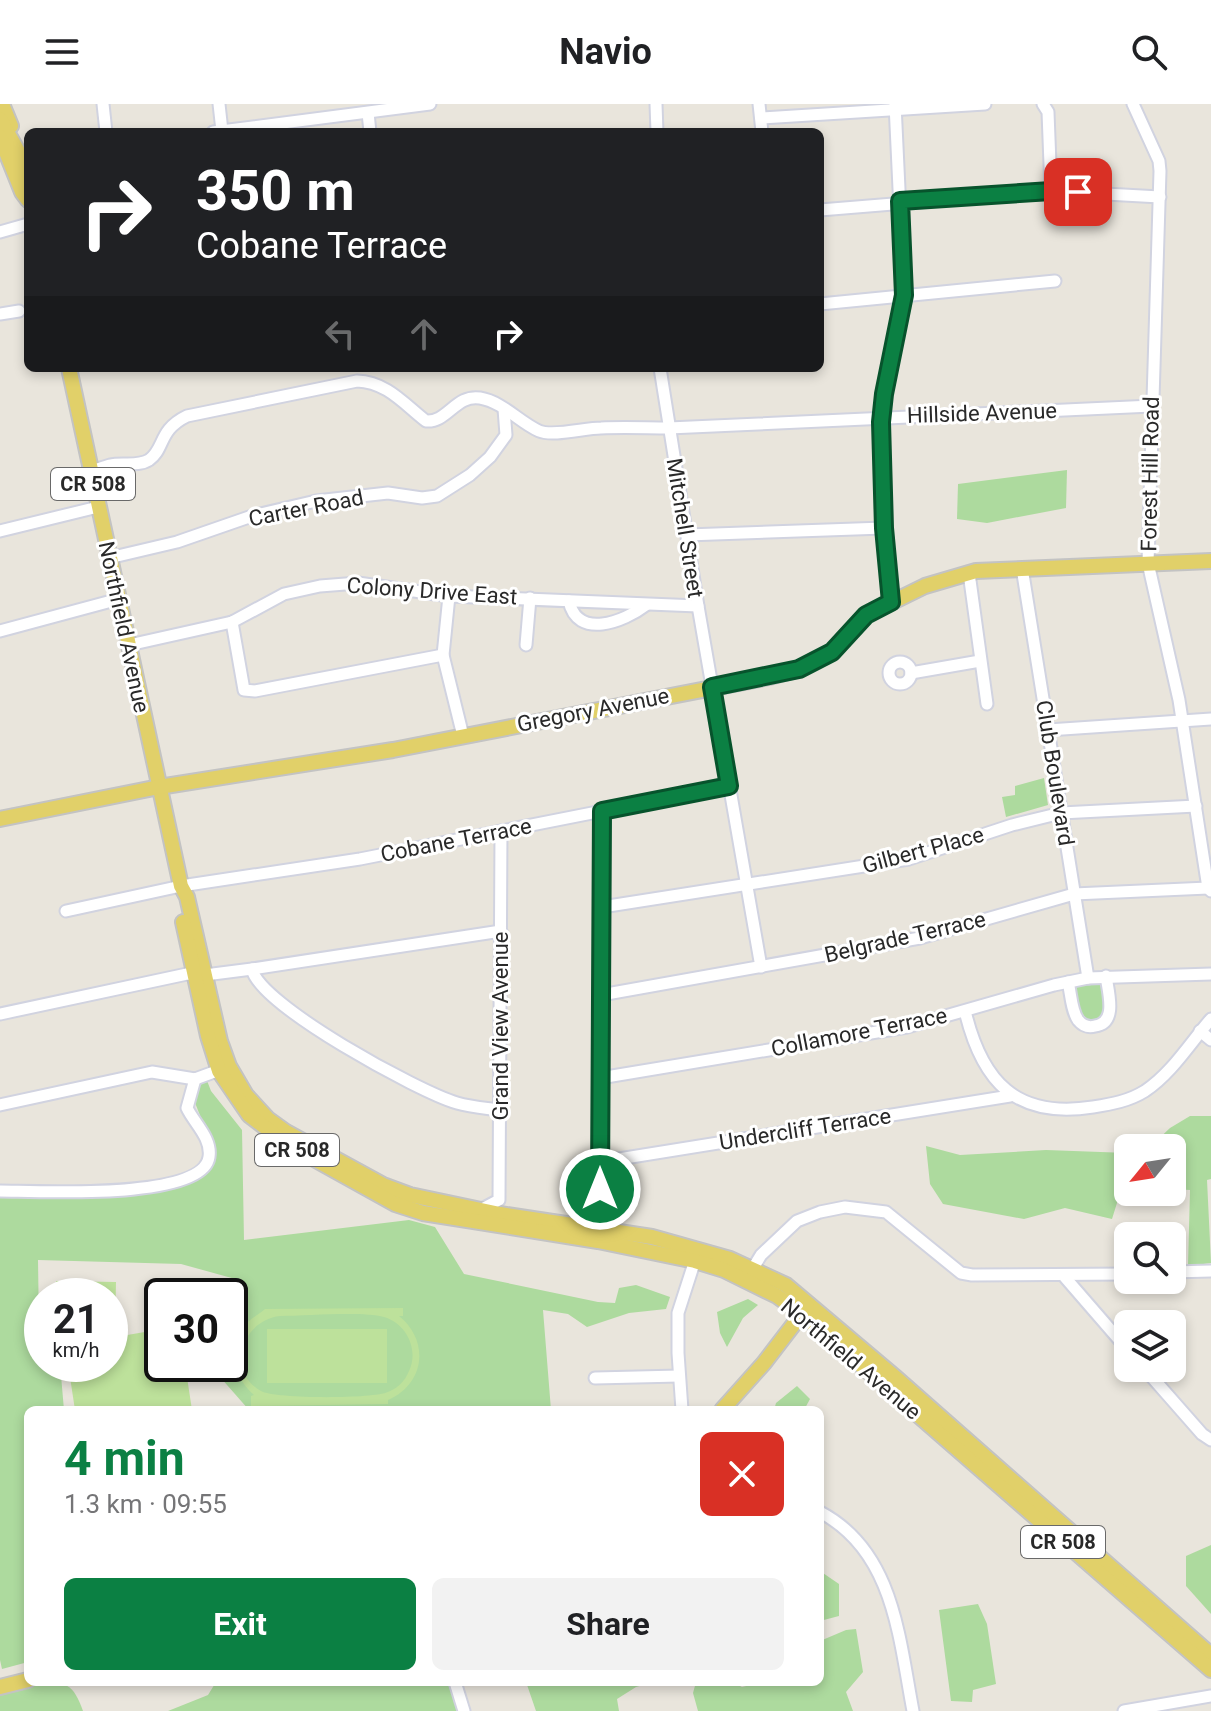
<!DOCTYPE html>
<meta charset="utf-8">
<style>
body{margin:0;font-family:Roboto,sans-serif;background:#f2f2f2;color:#202124;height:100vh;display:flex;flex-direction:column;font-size:30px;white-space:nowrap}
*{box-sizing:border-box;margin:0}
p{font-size:26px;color:#757577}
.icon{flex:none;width:44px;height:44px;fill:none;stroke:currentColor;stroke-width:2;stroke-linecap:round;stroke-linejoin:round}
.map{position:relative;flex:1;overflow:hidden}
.panel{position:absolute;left:24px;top:1302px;width:800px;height:280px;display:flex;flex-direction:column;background:#fff;border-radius:12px;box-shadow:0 4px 12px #0003}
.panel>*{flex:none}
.guide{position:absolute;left:24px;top:24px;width:800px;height:244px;border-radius:12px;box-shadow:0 4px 12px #0003;background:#202124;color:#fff;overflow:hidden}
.needle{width:52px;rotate:240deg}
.tools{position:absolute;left:1114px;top:1030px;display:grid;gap:16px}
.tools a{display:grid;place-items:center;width:72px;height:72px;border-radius:12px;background:#fff;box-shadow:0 4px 12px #0003;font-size:40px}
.speed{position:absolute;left:24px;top:1174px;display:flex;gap:16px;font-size:40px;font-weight:700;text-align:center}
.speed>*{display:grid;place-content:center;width:104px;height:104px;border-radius:50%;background:#fff;box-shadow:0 4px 12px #0003;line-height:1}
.speed small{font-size:20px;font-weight:400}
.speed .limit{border:4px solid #111;border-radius:12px;background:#fff;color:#111}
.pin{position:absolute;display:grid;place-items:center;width:68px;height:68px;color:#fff;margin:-34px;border-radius:16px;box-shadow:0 4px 12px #0006}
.me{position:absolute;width:88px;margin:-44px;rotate:0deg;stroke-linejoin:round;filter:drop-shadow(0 0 6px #0008)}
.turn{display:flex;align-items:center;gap:28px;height:168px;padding:0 40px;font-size:36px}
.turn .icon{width:104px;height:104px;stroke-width:2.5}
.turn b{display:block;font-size:56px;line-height:68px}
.lanes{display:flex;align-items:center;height:76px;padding:0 40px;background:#0003;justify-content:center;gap:40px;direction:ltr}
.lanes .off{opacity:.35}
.round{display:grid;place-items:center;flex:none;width:84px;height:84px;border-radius:12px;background:#f2f2f2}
.summary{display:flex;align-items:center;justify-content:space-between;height:136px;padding:0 40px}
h1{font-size:48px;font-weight:700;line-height:60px;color:#0b8043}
.cta{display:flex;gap:16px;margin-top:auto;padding:16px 40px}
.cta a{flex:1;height:92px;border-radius:12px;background:#0b8043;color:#fff;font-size:32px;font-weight:700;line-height:92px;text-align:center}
.cta a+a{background:#f2f2f2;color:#202124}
header{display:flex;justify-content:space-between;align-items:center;height:104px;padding:0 40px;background:#fff;font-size:36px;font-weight:700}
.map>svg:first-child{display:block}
</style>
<header><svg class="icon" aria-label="menu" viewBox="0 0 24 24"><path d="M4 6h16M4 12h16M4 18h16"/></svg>Navio<svg class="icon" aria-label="search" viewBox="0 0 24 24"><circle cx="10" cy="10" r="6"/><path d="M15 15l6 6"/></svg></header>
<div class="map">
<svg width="1211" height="1607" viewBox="0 0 1211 1607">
<rect width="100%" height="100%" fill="#e9e5dc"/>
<g fill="#adda9e">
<polygon points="1067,366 1066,404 987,419 957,415 958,380"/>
<polygon points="1044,674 1048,701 1006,713 1002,693 1015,691 1015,682"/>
<path d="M1101,878C1104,891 1110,905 1099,915L1087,916L1079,905L1076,882Z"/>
<polygon points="206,974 211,987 242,1026 244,1136 409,1116 435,1123 464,1170 598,1198 615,1199 619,1184 636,1181 670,1193 666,1205 629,1209 587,1223 568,1210 543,1206 551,1306 249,1306 220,1273 216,1260 230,1260 230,1210 234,1209 239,1176 181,1160 38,1156 39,1222 42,1226 42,1260 60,1260 64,1306 28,1306 28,1558 2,1565 0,1556 0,1088 191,1079 213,1060 214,1047 190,986"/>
<polygon points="1190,1012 1211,1012 1211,1075 1207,1076 1211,1159 1188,1162 1190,1086 1172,1085 1172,1044 1149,1044 1170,1024"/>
<polygon points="926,1042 960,1051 1046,1046 1128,1049 1128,1085 1121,1086 1112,1115 1065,1104 1024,1115 943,1100 930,1080"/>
<polygon points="748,1195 758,1201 743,1214 727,1243 720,1229 717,1208"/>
<polygon points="797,1282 810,1295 804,1306 774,1306 776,1299"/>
<polygon points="1211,1441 1211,1510 1186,1482 1186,1452"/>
<polygon points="820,1467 839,1480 839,1512 820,1517"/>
<polygon points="978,1500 987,1520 996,1580 973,1586 972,1598 951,1597 939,1506"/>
<path d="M856,1525L863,1568L846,1588L853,1607H698L693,1589L696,1578H732L742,1583L763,1578H820C820,1563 820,1551 820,1537L846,1526Z"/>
<path d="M38,1578C66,1578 73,1579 83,1607H0V1588Z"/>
<polygon points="216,1578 453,1578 462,1607 168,1607 208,1591"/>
<polygon points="526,1578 653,1578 636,1583 617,1595 619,1607 536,1607"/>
</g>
<g fill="#bde19b" fill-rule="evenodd">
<polygon points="56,1177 116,1178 115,1225 110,1225 110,1192 56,1192"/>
<path d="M403,1204V1212H399C430,1237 425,1280 388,1296V1300L251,1302V1292L254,1291C233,1273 226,1244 245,1221C251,1214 260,1210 265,1205ZM280,1212C306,1212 362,1207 384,1213C407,1220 419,1246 409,1267C405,1277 398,1284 388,1288C373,1295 274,1295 261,1287C224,1266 243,1216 280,1212Z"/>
<polygon points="162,1225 162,1260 185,1260 192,1306 75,1306 68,1260 110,1260 110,1234"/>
<rect x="267" y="1225" width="120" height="54"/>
</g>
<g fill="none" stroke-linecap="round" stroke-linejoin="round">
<defs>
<g id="minor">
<polyline points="103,0 106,28"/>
<polyline points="219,0 222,27"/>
<polyline points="656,0 657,28"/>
<polyline points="759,0 762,28"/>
<polyline points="1043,0 1048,8 1051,87"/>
<polyline points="1133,0 1159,57 1160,67 1148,459 1179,596 1208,784 1211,787"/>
<polyline points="368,9 370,28"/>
<polyline points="761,14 985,0"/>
<polyline points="213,28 430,0"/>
<polyline points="820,106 1051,87 1160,93"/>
<polyline points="0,128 28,120"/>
<polyline points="820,200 1055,177"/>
<polyline points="0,210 19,207"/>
<polyline points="660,264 698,502 761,863"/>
<path d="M91,367C97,365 104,363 110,361C122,358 138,363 149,356C165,345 158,326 187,312L357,277C387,278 404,300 426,317C447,319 456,290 480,294C503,298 519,318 539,327C553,333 585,324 601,324C624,323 647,324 669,324L1152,302"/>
<polyline points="0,427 98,403"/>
<polyline points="687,431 884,424"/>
<polyline points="109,454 177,438 252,412 316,397 388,389 422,394 437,392 470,371 490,353 506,331 504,305"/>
<polyline points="1022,464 1088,874"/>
<polyline points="969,469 987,600"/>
<polyline points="449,492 443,551 463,632"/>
<path d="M569,497C577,536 624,518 646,501"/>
<polyline points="891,498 884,424 880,338 884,290 904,191 895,0"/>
<polyline points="232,518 244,586 255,587 443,551"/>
<polyline points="0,527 119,495"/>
<polyline points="129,541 232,518 284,490 320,482 358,479 449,492 698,502"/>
<polyline points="526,541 530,494"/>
<circle cx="900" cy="569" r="11"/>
<polyline points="911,569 980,557"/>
<polyline points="1048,626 1211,615"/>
<polyline points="602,803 909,755 1012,721 1061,709 1196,702"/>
<polyline points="66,807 181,782 360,755 729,682"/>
<path d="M252,865C259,901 419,988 457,999C470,1003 485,1004 500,1006"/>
<path d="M1068,878C1071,889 1071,906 1078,916C1082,921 1088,924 1095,922C1118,919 1108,888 1106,872"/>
<polyline points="601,891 920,834 1074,790 1208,784"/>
<path d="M965,907C982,978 1016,1015 1093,1003C1112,1000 1129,997 1145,987C1172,969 1190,939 1211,915"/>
<polyline points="0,910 187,870 205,871 252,865 501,827"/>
<polyline points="1200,927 1211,936"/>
<polyline points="600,974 907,923 1054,881 1088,874 1211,870"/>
<polyline points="0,1001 152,968 195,975 225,964"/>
<polyline points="600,1058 1010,992"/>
<path d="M0,1087C35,1087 203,1097 209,1053C212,1034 194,1019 187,1004L195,975"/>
<polyline points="480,1106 499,1096 501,727"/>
<polyline points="581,1123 599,1112 602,707"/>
<polyline points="1172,1168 1211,1167"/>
<polyline points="750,1169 761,1151 797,1117 820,1108 845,1103 886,1108 961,1169 972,1171 1128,1170"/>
<polyline points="1063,1171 1128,1246"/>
<polyline points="1144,1264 1202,1330 1211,1336"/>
<polyline points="595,1274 679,1272"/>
<polyline points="682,1306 678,1249 678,1209 697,1150"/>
<path d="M820,1408C894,1447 899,1534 913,1607"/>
<polyline points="455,1578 464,1607"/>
<polyline points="1124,1607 1211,1592"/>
</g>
<g id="major">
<polyline points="2,0 11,22"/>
<polyline points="0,15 21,53 28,75"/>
<polyline points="0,33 22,88 28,96"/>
<polyline points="69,264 181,782 187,793 220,937 229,962 246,991 268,1015 286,1028 383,1081 410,1091 500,1110 652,1133 730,1155 786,1181 895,1273 1211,1551"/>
<polyline points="0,715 159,683 393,646 769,573 799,565 832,548 866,511 925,482 976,467 1211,457"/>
<polyline points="183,818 208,932 219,967 249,1011 287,1040 395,1100 423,1109 598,1137 695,1157 724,1166 777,1192 802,1210 1211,1566"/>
<polyline points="722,1306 764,1259 807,1203"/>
<polyline points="0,1583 28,1576"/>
</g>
</defs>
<use href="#minor" stroke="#d1d3e0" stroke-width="15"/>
<use href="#major" stroke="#c3c3c3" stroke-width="18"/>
<use href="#minor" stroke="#fff" stroke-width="11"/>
<use href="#major" stroke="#e1d069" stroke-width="14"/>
</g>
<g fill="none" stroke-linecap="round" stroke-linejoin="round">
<defs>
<polyline id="route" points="600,1085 602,707 729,682 712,583 799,565 832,548 866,511 891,498 884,424 881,318 884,290 904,191 900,97 1051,87 1078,88"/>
</defs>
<use href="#route" stroke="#07532c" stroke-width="20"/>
<use href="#route" stroke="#0b8043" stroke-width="14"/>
</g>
<g text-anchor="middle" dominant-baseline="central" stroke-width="6" stroke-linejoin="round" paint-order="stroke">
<g fill="#fff" stroke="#696969" stroke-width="2">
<rect x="51" y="364" width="84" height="32" rx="6"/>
<rect x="255" y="1030" width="84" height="32" rx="6"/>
<rect x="1021" y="1422" width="84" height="32" rx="6"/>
</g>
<g font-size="20" font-weight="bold" fill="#292929">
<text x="93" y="380">CR 508</text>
<text x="297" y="1046">CR 508</text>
<text x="1063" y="1438">CR 508</text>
</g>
<g font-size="22" fill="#292929" stroke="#fff">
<text transform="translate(982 309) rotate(-2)">Hillside Avenue</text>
<text transform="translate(1150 370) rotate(-89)">Forest Hill Road</text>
<text transform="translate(306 404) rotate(-11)">Carter Road</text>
<text transform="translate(685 424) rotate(81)">Mitchell Street</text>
<text transform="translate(432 487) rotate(4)">Colony Drive East</text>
<text transform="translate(124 523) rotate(78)">Northfield Avenue</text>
<text transform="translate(593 606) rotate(-11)">Gregory Avenue</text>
<text transform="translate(1055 669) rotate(81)">Club Boulevard</text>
<text transform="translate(456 736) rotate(-11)">Cobane Terrace</text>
<text transform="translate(923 746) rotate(-15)">Gilbert Place</text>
<text transform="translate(905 833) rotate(-13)">Belgrade Terrace</text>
<text transform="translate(500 922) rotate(-90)">Grand View Avenue</text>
<text transform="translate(859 928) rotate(-11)">Collamore Terrace</text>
<text transform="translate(805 1025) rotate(-9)">Undercliff Terrace</text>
<text transform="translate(851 1255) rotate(40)">Northfield Avenue</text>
</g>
</g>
</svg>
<div class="tools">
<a><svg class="needle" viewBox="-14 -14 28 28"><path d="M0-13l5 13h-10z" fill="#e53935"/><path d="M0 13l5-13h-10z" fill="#757577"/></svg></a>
<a><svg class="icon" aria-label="search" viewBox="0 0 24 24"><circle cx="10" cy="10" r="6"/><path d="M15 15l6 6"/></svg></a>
<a><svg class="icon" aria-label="layers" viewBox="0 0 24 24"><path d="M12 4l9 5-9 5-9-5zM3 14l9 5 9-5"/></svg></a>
</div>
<div class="speed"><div>21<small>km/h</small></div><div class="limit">30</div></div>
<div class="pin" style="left:1078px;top:88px;background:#d93025"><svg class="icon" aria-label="arrive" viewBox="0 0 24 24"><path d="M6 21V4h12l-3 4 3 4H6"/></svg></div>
<svg class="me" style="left:600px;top:1085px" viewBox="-20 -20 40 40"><circle r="17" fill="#0b8043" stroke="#fff" stroke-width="3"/><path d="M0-11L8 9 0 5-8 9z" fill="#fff"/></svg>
<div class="guide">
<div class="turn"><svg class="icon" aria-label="right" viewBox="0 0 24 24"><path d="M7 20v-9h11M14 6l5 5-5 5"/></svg><div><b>350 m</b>Cobane Terrace</div></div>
<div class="lanes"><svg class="icon off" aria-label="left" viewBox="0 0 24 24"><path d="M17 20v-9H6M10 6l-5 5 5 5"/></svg><svg class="icon off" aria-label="ahead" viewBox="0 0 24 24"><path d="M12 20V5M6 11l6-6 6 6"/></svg><svg class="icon" aria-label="right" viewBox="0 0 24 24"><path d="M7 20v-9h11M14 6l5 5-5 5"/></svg></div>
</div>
<section class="panel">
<div class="summary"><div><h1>4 min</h1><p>1.3 km · 09:55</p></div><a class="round" style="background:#d93025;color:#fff"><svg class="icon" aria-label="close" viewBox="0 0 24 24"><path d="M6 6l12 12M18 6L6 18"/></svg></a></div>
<div class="cta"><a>Exit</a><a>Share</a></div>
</section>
</div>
